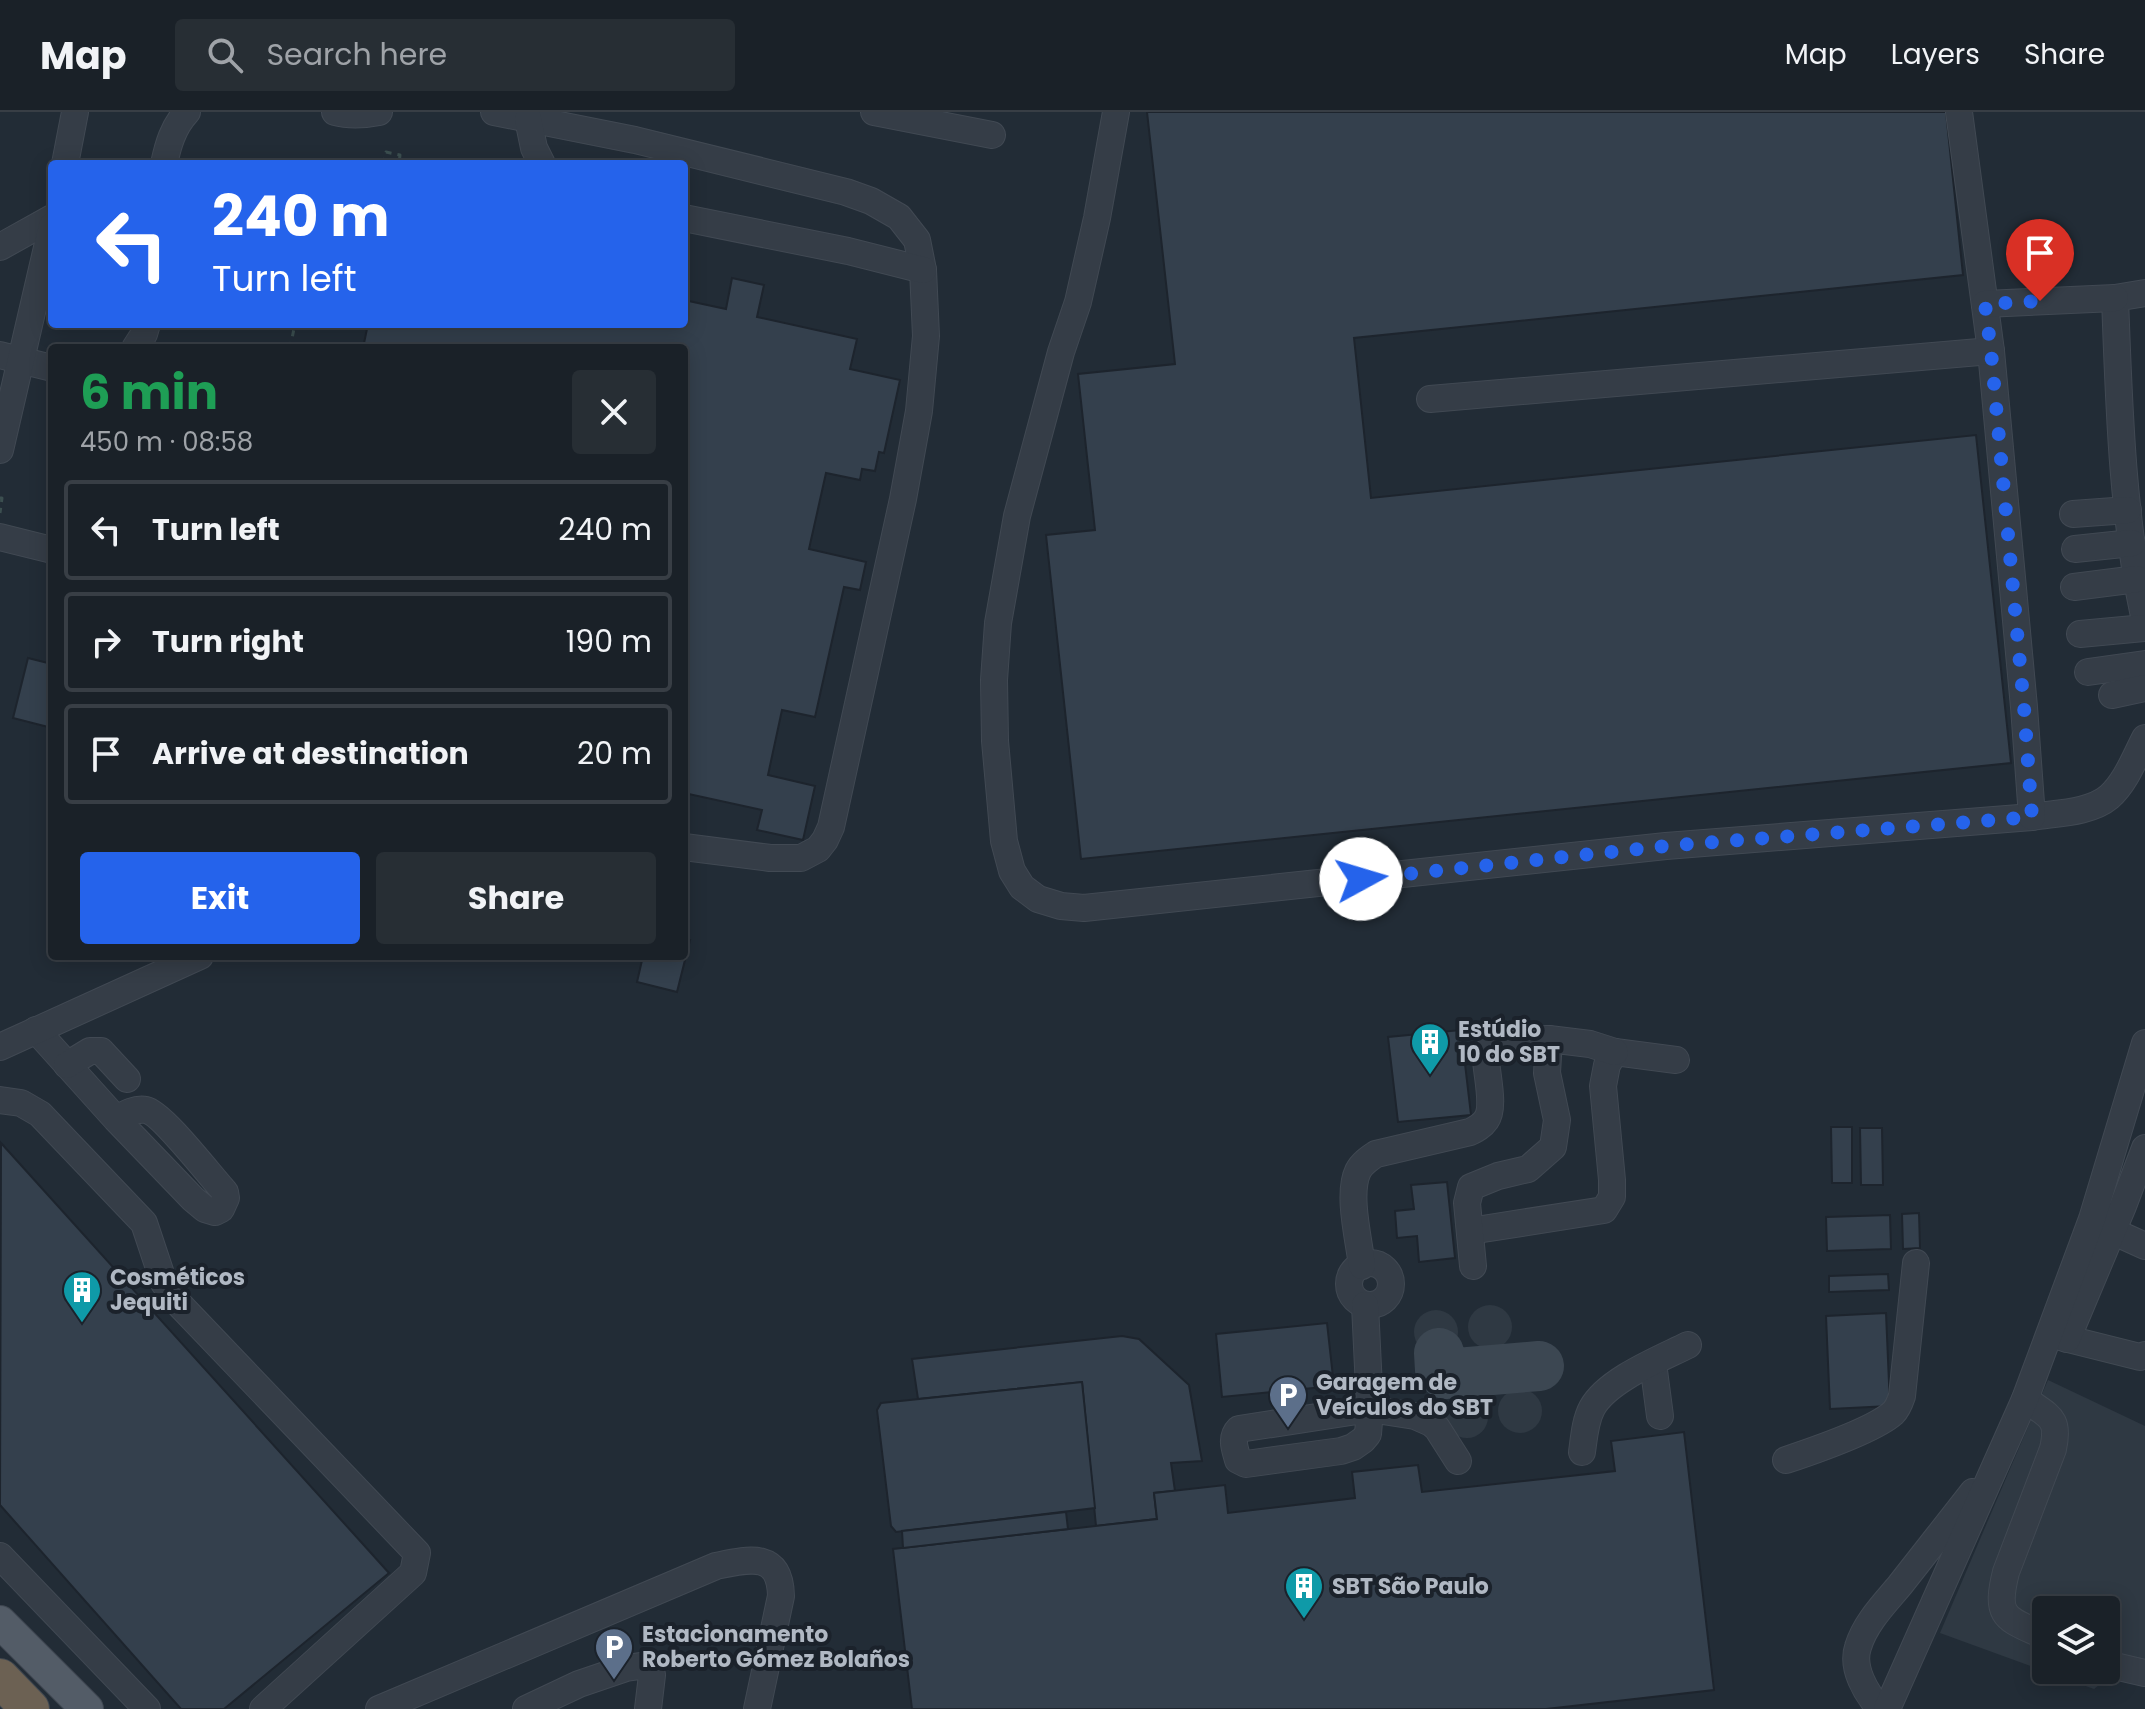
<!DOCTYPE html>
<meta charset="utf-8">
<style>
body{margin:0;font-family:Poppins,sans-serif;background:#272e34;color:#f1f3f6;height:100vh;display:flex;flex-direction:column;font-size:30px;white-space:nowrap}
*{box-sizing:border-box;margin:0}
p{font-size:26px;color:#9fa3a8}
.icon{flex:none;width:44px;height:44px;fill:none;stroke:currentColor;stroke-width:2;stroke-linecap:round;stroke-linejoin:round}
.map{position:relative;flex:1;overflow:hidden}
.panel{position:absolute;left:48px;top:232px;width:640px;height:616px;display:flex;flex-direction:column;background:#1a2128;border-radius:8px;box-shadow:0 4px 20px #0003,0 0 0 2px #383e45}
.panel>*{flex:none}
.banner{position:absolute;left:48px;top:48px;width:640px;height:168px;border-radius:8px;box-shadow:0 4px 20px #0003,0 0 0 2px #383e45;background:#2563eb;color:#fff;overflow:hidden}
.tools{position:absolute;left:2032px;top:1484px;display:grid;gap:16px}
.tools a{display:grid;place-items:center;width:88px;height:88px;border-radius:8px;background:#1a2128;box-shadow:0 4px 20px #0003,0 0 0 2px #383e45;font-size:40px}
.pin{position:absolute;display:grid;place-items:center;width:68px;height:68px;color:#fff;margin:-82px -34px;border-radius:50% 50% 50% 0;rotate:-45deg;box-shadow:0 0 8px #0007}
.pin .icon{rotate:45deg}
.me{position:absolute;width:88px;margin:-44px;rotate:84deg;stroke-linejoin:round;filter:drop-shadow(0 0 6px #0008)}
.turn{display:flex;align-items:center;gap:28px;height:168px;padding:0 32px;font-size:36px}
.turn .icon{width:104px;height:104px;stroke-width:2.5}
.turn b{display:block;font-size:56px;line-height:68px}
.round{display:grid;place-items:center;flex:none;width:84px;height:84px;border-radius:8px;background:#272e34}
.summary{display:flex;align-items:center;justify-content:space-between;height:136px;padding:0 32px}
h1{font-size:48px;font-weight:700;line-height:60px;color:#1e9e55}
.primary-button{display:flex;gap:16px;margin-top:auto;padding:16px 32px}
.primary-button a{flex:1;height:92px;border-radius:8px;background:#2563eb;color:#fff;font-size:32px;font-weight:700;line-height:92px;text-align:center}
.primary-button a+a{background:#272e34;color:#f1f3f6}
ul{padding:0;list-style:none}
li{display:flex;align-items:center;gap:24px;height:100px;margin:0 16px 12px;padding:0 16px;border:4px solid #383e45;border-radius:8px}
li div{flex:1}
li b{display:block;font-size:30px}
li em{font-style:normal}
header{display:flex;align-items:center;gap:48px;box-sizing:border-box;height:112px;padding:0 40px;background:#1a2128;border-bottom:2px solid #383e45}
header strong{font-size:38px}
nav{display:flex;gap:44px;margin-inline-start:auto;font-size:28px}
.search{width:560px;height:72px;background:#272e34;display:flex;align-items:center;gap:20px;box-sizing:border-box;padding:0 28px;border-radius:8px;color:#9fa3a8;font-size:30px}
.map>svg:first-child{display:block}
</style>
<header>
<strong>Map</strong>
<div class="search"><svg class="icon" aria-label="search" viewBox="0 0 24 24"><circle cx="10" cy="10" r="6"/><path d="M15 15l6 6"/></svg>Search here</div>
<nav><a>Map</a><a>Layers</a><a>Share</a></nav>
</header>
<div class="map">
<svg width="2145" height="1597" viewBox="0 0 2145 1597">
<rect width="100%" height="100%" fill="#222c36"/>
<g fill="#2f3943" fill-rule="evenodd">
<circle cx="1490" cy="1215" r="22"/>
<circle cx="1436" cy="1220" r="22"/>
<path d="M2048,1268L2145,1314V1575L2116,1560L2094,1577L1940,1521ZM2046,1498H2106V1558H2046Z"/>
<circle cx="1520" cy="1299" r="22"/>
<circle cx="1467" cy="1305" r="21"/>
</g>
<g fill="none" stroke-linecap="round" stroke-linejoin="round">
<polyline stroke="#3c4752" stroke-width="50" points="1439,1241 1440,1258 1445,1262 1539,1254"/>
</g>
<g fill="#34404d" stroke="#1d242d" stroke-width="2">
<polygon points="1147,0 1946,0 1963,163 1354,226 1371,386 1976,323 2011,651 1081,747 1046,423 1095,418 1078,262 1175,252"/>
<polygon points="732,166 764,173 757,205 857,227 850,257 900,268 884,341 879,340 875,359 862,357 860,368 826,361 809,437 866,450 860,478 844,475 815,605 782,598 768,663 815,674 803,728 757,718 762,698 684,681 684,236 363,236 368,212 684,212 684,188 726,197"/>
<polygon points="28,546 52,552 52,616 13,606"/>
<polygon points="684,827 690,828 677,880 637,870 643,844 684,844"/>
<polygon points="1461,918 1471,1003 1398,1010 1388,925"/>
<polygon points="1831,1015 1852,1015 1852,1071 1832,1071"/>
<polygon points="1860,1016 1882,1016 1883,1073 1861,1073"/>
<polygon points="1,1031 389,1461 224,1597 181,1597 0,1393"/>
<polygon points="1447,1070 1455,1146 1419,1150 1417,1124 1397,1126 1395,1099 1414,1097 1411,1073"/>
<polygon points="1919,1101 1920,1136 1903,1137 1902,1102"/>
<polygon points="1890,1103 1891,1137 1827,1139 1826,1105"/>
<polygon points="1888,1162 1889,1178 1829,1180 1829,1164"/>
<polygon points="1886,1201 1890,1294 1830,1297 1826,1204"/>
<polygon points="1327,1211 1334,1274 1222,1285 1216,1222"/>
<polygon points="1122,1224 1139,1227 1189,1273 1202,1349 1171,1351 1175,1379 1154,1381 1157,1407 1096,1414 1082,1270 918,1287 912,1247"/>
<polygon points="1082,1270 1095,1396 896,1420 891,1414 877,1298 881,1291"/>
<polygon points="1684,1320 1714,1578 1546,1597 912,1597 893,1437 1157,1407 1154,1381 1225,1373 1228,1401 1355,1386 1352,1360 1418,1353 1422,1380 1615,1359 1611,1329"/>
<polygon points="1066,1400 1068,1417 903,1436 902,1419"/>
</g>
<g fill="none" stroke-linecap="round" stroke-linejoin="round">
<defs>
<g id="minor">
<path d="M335,0C350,4 364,3 379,0"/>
<polyline points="494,0 635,28 846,80 871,89 899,105 917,128 923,158 926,224 919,299 903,387 831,715 825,728 818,737 801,746 770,746 684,735"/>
<polyline points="874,0 992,23"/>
<path d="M1116,0L1097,106L1078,190L1061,240L1017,404L998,511L994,568L995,629L1004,729L1012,759L1022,775L1038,787L1061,794L1084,796L1666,734L2032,705C2056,701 2090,701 2109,685C2126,670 2135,645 2145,626"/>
<polyline points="1959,0 1991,239 2024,595 2032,705"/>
<polyline points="528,7 534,36 542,52"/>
<polyline points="65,52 75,0"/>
<path d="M164,52C168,33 173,15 187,0"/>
<polyline points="684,106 848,139 923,158"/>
<polyline points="0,135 52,106"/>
<path d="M2145,181L2115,186C2119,294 2122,404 2145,509"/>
<polyline points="1985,192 2115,186"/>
<polyline points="135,236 144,222 147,212"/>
<polyline points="0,243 52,256"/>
<polyline points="1430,287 1991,239"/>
<polyline points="0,338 52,114"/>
<polyline points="2073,402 2128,398"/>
<polyline points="0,425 52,438"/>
<polyline points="2075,437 2132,431"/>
<polyline points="2074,475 2137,467"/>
<polyline points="2080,522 2145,516"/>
<polyline points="2088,560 2145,552"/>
<polyline points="2112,583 2145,576"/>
<path d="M36,918L116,1007L193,1087L205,1097L215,1100L221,1097L226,1086L225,1080C211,1065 162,1001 146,998C135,996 125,1002 116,1007"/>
<polyline points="0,935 200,844"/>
<polyline points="67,953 90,939 101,939 127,967"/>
<polyline points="0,988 21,991 40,1002 144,1111 164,1171 178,1191 417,1441 413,1461 263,1597"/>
<polyline points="1470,1119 1604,1098 1612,1085 1612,1068 1603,974 1607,953 1615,940 1676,948"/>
<polyline points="2112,1119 2145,1134"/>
<circle cx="1370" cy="1172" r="21"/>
<path d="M1362,1154C1359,1128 1347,1082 1358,1059C1362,1051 1370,1046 1376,1042L1470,1020C1476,1017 1482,1014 1486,1008C1495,996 1487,964 1486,948C1487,940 1490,933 1498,928L1549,927"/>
<polyline points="1473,1154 1467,1091 1471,1075 1498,1064 1528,1057 1553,1035 1557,1008 1547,961 1549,927 1590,932 1615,940"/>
<path d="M1365,1193L1370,1297L1368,1322L1363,1328L1353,1335L1341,1339L1246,1352L1238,1348C1235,1337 1230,1326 1239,1317L1370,1297L1415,1304L1431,1311L1437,1316L1458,1349"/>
<polyline points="2052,1223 2140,1245 2145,1243"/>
<polyline points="2067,1227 2123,1094 2145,1036"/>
<polyline points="1653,1251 1660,1304"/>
<path d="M2025,1287C2049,1305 2060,1305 2053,1337L2006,1460C1994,1508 2007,1506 2046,1525"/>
<path d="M1582,1340C1584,1326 1585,1309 1592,1296C1607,1268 1660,1247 1688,1233"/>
<path d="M1786,1348C1813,1339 1874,1318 1893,1301C1898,1296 1900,1290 1902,1284L1916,1151"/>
<polyline points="0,1444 147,1597"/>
<polyline points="2106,1552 2145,1561"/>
<path d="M379,1597L716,1454C749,1447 780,1439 781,1484L757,1597"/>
<polyline points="526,1597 579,1572 626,1556 640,1554 651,1558 652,1563 648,1597"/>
<path d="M1880,1597C1866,1581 1851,1556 1858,1535C1865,1511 1885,1491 1900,1473C1924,1442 1949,1411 1973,1380"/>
<polyline points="1887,1597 2025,1287 2092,1107 2145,931"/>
</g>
<polyline id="major" points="0,1510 87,1597"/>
<polyline id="highway" points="0,1566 30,1597"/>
</defs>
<use href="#minor" stroke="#414953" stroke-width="28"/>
<use href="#major" stroke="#414953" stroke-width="34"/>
<use href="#highway" stroke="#404851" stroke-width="40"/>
<g stroke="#3c4f50" stroke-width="3" stroke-dasharray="6 6" stroke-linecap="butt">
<polyline points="383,52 386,40 400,43 399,52"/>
<polyline points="290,236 295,212"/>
<polyline points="0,386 2,386 0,401"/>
</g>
<use href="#minor" stroke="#353d47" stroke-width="26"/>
<use href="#major" stroke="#535c67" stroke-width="32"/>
<use href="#highway" stroke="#6c6153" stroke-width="38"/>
</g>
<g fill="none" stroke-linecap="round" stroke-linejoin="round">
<polyline stroke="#2563eb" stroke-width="14" stroke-dasharray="0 25.2" points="1361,767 1666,734 2032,705 2024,595 1991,239 1985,192 2040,189"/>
</g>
<defs>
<symbol id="building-pin" viewBox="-11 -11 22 30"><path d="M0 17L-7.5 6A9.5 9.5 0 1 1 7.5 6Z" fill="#0f9aa8" stroke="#1b222b"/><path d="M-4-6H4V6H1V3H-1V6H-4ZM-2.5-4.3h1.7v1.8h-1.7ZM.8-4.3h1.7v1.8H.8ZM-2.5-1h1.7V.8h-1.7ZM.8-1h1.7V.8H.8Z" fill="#fff"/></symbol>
<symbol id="parking-pin" viewBox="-11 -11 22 30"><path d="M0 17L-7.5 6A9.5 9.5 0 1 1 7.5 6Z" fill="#5c6f8a" stroke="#1b222b"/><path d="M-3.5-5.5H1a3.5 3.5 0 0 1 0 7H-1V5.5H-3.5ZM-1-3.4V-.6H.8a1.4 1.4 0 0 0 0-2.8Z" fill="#fff"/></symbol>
</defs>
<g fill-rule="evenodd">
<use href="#building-pin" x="1408" y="908" width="44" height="60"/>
<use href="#building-pin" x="60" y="1156" width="44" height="60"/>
<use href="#parking-pin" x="1266" y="1261" width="44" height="60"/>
<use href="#building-pin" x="1282" y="1452" width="44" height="60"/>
<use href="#parking-pin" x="592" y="1513" width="44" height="60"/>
</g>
<g text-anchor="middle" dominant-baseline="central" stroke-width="8" stroke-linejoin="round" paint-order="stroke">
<g font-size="22" font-weight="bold" fill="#b0b8c3" stroke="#1b222b" text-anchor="start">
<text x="1458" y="917">Estúdio<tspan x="1458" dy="25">10 do SBT</tspan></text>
<text x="110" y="1165">Cosméticos<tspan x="110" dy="25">Jequiti</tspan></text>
<text x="1316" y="1270">Garagem de<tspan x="1316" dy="25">Veículos do SBT</tspan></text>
<text x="1332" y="1474">SBT São Paulo</text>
<text x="642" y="1522">Estacionamento<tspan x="642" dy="25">Roberto Gómez Bolaños</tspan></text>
</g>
</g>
</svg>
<div class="tools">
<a><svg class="icon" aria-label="layers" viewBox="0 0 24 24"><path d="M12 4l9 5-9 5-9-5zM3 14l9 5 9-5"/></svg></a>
</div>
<div class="pin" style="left:2040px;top:189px;background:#d93025"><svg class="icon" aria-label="arrive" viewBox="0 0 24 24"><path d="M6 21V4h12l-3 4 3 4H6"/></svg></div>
<svg class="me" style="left:1361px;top:767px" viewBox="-20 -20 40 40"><circle r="19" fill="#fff"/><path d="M0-13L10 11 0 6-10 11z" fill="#2563eb"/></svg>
<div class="banner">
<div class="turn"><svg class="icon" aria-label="left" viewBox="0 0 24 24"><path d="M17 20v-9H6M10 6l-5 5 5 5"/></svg><div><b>240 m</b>Turn left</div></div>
</div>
<section class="panel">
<div class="summary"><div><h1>6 min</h1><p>450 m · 08:58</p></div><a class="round"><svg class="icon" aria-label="close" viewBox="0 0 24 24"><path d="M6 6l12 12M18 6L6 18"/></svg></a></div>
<ul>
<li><svg class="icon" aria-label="left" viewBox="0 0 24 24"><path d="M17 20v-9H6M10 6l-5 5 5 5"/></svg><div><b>Turn left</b></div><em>240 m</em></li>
<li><svg class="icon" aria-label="right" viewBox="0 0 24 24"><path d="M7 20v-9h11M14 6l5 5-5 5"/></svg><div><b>Turn right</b></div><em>190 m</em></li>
<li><svg class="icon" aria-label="arrive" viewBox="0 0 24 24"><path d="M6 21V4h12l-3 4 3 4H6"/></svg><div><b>Arrive at destination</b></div><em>20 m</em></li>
</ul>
<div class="primary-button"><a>Exit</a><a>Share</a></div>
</section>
</div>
